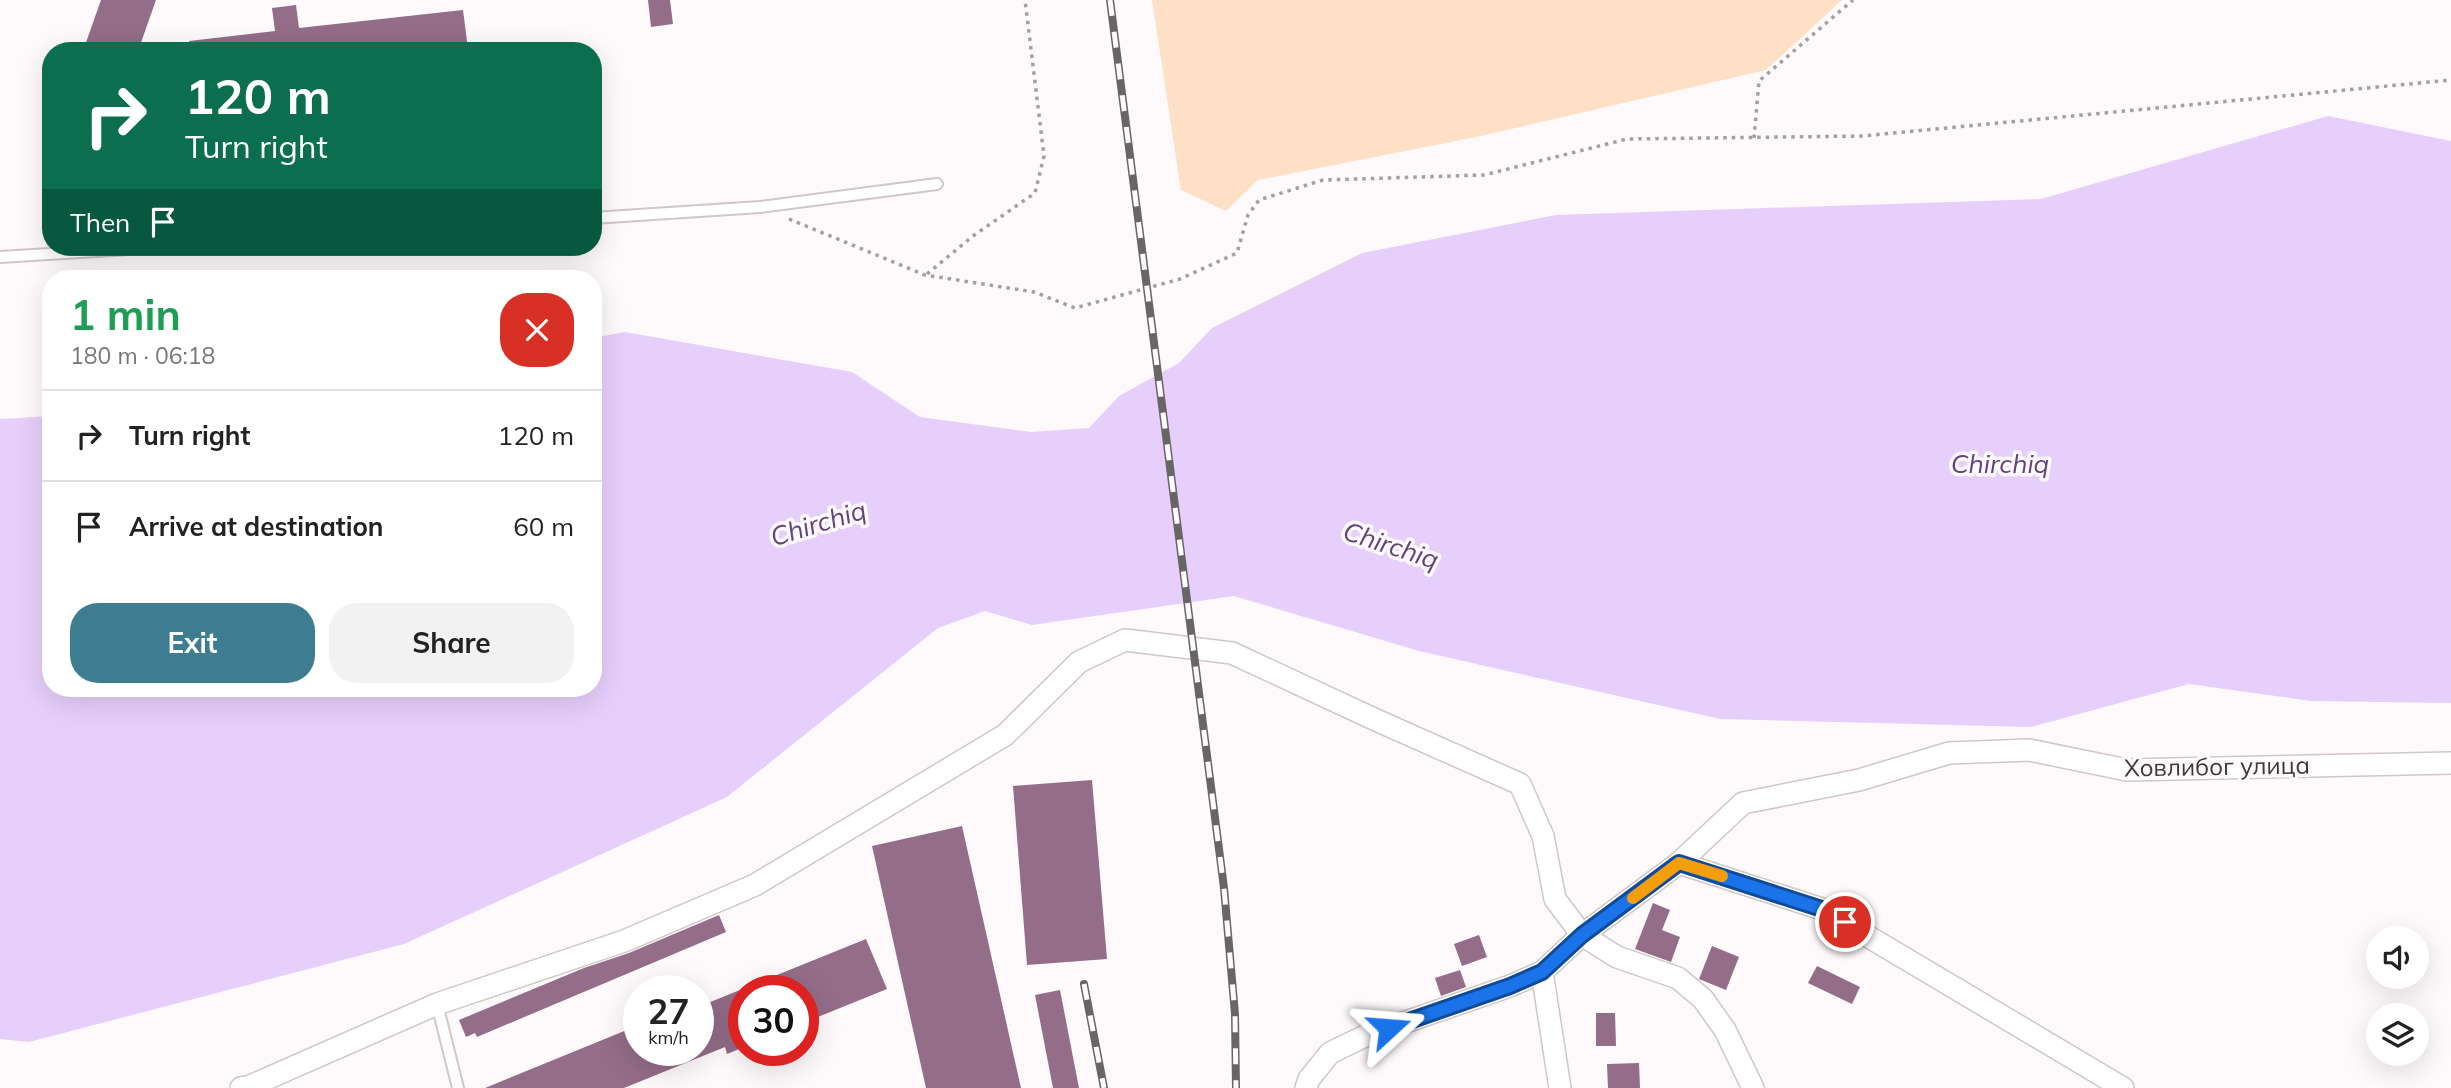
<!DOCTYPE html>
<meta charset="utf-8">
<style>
body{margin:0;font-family:Mulish,sans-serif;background:#f2f2f2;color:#222;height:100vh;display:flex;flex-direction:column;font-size:26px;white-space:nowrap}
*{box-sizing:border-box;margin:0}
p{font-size:23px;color:#767676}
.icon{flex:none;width:38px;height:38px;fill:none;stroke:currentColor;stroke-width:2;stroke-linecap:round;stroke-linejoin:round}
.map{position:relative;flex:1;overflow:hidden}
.drawer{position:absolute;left:42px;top:270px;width:560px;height:427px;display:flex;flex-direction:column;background:#fff;border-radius:28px;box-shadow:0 7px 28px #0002}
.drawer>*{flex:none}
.hud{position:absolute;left:42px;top:42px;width:560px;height:214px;border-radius:28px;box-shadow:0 7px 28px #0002;background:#0b6e4f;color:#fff;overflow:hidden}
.tools{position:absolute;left:2366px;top:926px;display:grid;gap:14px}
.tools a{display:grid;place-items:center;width:63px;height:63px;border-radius:50%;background:#fff;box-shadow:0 7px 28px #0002;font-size:35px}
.speed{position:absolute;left:623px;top:975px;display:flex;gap:14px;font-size:35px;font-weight:700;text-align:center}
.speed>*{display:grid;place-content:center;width:91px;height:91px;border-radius:50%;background:#fff;box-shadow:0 7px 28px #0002;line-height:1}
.speed small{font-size:18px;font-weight:400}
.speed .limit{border:10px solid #d22;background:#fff;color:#111}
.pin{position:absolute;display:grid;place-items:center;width:60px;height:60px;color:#fff;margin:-30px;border:4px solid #fff;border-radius:50%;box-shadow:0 2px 7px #0007}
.me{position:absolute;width:77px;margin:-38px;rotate:71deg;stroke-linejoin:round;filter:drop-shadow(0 0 5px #0008)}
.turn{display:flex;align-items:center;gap:24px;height:147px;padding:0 28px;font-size:32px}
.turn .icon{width:91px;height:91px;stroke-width:2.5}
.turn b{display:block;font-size:49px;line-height:60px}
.then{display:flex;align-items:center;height:66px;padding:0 28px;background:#0003;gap:14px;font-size:26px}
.round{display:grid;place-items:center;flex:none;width:74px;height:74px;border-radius:28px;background:#f2f2f2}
.summary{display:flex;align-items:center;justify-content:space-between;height:119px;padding:0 28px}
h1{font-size:42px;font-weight:700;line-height:52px;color:#1e9e55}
.action{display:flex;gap:14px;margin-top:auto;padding:14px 28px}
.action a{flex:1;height:80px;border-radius:28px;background:#3d7c91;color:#fff;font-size:28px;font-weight:700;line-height:80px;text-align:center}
.action a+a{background:#f2f2f2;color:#222}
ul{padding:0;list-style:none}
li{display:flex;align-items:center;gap:21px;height:91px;padding:0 28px;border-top:2px solid #e0e0e0}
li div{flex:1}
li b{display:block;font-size:26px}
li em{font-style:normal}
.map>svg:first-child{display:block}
</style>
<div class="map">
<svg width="2451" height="1088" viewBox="0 0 2451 1088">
<rect width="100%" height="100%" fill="#fef9fa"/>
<polygon fill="#fee0c6" points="1152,0 1842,0 1766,70 1481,136 1258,180 1226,211 1181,190"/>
<polygon fill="#e6cffb" points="2328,116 2451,141 2451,703 2311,701 2189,684 2031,727 1720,719 1419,651 1234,596 1032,625 985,611 938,628 727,797 404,944 29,1042 0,1039 0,419 51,416 51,688 593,688 593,338 625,332 852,372 920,417 1031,432 1089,428 1119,396 1179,363 1212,328 1362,253 1556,215 2041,199"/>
<g fill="#946d89">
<polygon points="101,0 156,0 138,51 83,51"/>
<polygon points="648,0 670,0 673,24 651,27"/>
<polygon points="296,5 299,28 463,10 468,49 449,51 189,51 189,41 275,31 272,8"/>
<polygon points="1092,780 1107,959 1027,965 1013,786"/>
<polygon points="962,826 1021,1088 926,1088 872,846"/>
<polygon points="1653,903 1670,910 1662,930 1680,937 1671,962 1635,949"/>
<polygon points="719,915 726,932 477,1037 475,1033 466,1037 459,1020 584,968 629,953"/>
<polygon points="1479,935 1487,957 1462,966 1454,944"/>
<polygon points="866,939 887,989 803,1023 803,990 744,990 744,1047 727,1054 725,1047 624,1088 485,1088 639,1025 639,1050 698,1050 698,1007"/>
<polygon points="1712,946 1739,957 1726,990 1699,979"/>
<polygon points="1817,966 1860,987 1852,1004 1808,983"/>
<polygon points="1460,970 1466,987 1441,996 1435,978"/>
<polygon points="1060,990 1079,1088 1053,1088 1035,995"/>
<polygon points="1596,1013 1615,1013 1616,1046 1596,1046"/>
<polygon points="1639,1063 1640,1088 1608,1088 1607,1064"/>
</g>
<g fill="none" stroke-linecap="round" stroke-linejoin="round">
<defs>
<g id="service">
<polyline points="593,218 760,207 937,184"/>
<polyline points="0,257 162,247"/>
<polyline points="437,1004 458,1088"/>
</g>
<g id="minor">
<polyline points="1679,863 1743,803 1859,780 1949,753 2029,750 2127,770 2451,763"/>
<polyline points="1542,972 1560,1088"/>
<polyline points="241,1088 248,1087 437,1004 624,941 755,885 1005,735 1079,662 1125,640 1232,653 1376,720 1520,784 1543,836 1555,899 1582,935 1542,972 1510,986 1365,1036 1330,1053 1309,1079 1306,1088"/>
<polyline points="1753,1088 1725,1030 1703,999 1678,978 1617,957 1582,935 1679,863 1822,909 2123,1088"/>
</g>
</defs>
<use href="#service" stroke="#cfc7c8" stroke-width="14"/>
<use href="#minor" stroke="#cfc7c8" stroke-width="24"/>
<g stroke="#a4a0a1" stroke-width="3.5" stroke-dasharray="3.5 5" stroke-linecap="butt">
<polyline points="1754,138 1759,81 1853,0"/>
<polyline points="789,219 925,275 1034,292 1075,308 1180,279 1237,253 1248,215 1259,200 1323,180 1484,175 1627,139 1862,136 2451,80"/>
<polyline points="927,274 973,236 1035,193 1044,156 1025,0"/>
</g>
<use href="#service" stroke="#fff" stroke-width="10"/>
<use href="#minor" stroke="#fff" stroke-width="21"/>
<defs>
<g id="rail">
<polyline points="1110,0 1224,888 1235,1014 1236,1088"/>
<polyline points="1084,984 1104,1088"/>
</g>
</defs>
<use href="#rail" stroke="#686565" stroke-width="8"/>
<use href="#rail" stroke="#fef9fa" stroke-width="5" stroke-dasharray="16" stroke-linecap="butt"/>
</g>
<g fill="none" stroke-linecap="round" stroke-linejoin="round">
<defs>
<polyline id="route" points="1389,1028 1510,986 1542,972 1582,935 1679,863 1822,909 1845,922"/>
</defs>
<use href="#route" stroke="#114b97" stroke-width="18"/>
<use href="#route" stroke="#1a73e8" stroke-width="12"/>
<polyline stroke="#f59e0b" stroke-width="12" points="1633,898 1679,863 1722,876"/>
</g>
<g text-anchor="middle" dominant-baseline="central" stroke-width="7" stroke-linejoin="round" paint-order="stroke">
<g font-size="24" fill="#3c3939" stroke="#fef9fa">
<text transform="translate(2217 766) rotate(-1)">Ховлибог улица</text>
</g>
<g font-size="26" font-style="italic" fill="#62437b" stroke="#fef9fa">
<text x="2000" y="463">Chirchiq</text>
<text transform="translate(818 523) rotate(-17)">Chirchiq</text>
<text transform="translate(1391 545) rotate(18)">Chirchiq</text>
</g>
</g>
</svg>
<div class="tools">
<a><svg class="icon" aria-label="sound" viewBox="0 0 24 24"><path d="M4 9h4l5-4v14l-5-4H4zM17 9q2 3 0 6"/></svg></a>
<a><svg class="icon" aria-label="layers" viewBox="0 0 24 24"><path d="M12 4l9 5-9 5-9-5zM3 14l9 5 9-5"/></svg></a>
</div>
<div class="speed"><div>27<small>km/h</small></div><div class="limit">30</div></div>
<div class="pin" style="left:1845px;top:922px;background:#d93025"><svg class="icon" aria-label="arrive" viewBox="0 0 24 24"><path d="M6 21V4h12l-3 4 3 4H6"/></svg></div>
<svg class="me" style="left:1389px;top:1028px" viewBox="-20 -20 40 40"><path d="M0-17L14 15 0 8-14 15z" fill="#1a73e8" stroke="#fff" stroke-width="4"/></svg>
<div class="hud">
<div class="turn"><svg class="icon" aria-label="right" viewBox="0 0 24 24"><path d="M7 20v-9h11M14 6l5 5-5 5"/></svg><div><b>120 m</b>Turn right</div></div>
<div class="then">Then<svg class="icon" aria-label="arrive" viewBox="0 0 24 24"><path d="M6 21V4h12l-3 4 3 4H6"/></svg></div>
</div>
<section class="drawer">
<div class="summary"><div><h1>1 min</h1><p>180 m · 06:18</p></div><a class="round" style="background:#d93025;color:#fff"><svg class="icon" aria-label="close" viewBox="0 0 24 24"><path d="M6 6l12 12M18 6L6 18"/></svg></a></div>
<ul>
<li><svg class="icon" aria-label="right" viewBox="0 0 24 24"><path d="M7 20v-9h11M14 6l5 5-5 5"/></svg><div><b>Turn right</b></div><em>120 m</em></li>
<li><svg class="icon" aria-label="arrive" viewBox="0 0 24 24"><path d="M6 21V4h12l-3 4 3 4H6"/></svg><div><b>Arrive at destination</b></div><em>60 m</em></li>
</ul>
<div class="action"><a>Exit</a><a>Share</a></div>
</section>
</div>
